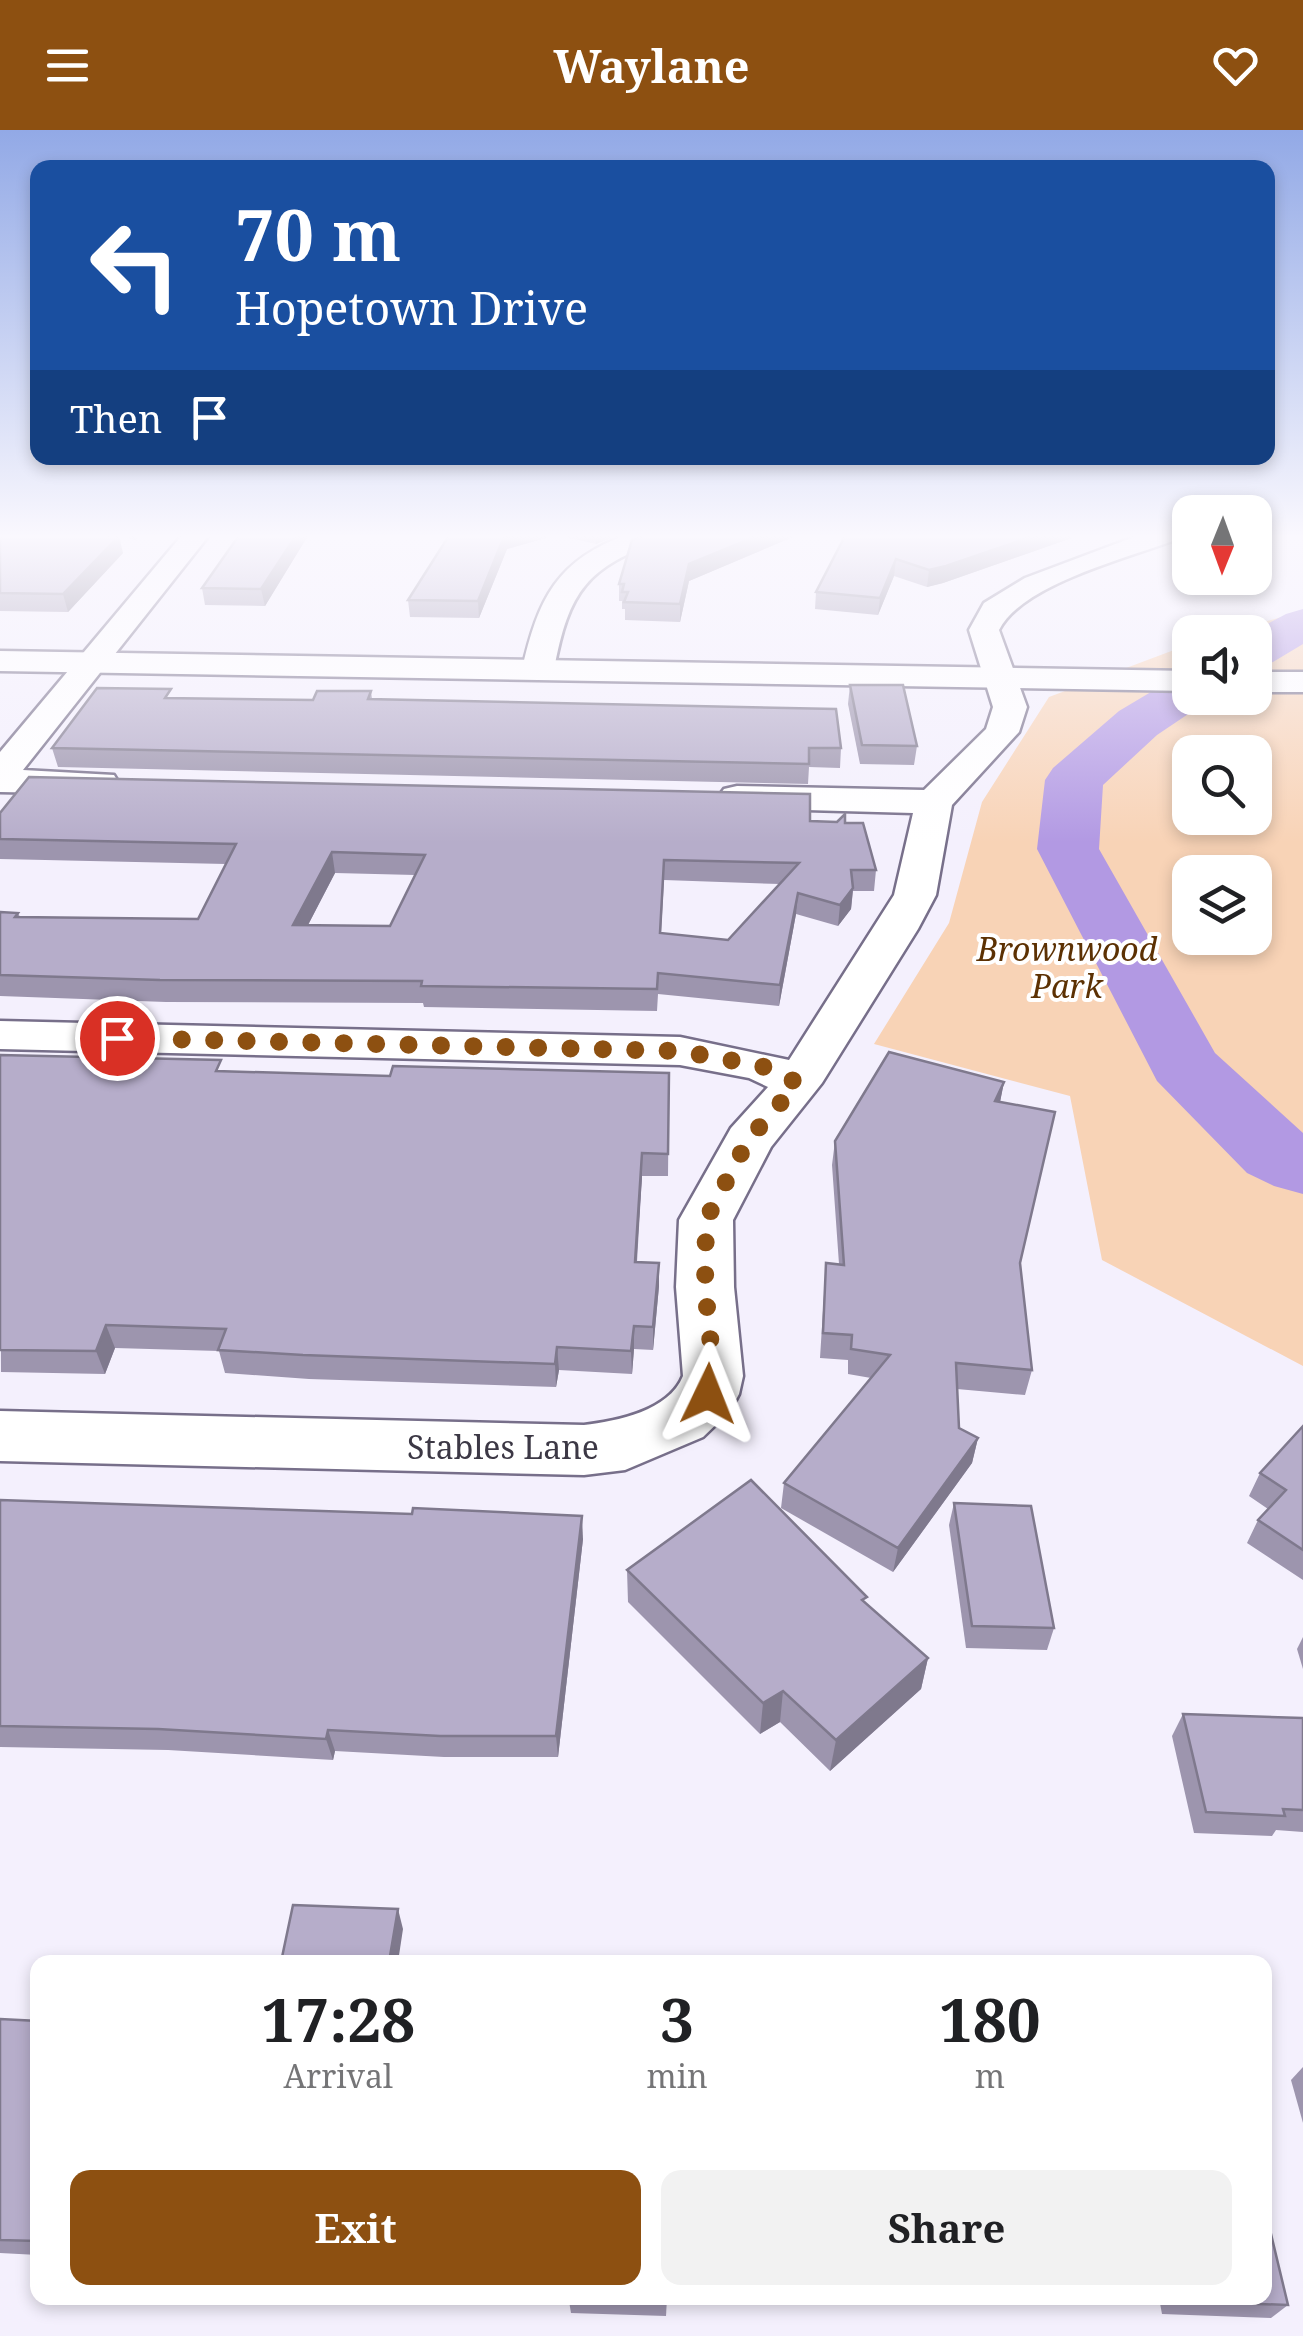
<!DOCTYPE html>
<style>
body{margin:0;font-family:"Noto Serif",serif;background:#f2f2f2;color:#202124;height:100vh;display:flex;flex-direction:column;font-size:38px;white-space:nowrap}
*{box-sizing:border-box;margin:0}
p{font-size:32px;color:#757577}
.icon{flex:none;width:55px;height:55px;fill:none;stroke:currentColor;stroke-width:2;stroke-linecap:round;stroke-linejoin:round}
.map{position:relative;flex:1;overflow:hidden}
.sheet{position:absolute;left:30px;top:1825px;width:1242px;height:350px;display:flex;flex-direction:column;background:#fff;border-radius:20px;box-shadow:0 5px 15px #0003}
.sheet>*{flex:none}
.hud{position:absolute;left:30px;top:30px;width:1245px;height:305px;border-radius:20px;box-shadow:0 5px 15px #0003;background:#1a4fa0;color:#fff;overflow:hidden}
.needle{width:65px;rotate:181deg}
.controls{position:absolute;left:1172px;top:365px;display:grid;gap:20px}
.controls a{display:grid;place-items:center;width:100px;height:100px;border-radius:20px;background:#fff;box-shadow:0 5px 15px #0003;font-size:50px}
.pin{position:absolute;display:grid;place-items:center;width:85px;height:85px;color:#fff;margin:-42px;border:5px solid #fff;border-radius:50%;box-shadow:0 2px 10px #0007}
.me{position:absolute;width:110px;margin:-55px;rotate:2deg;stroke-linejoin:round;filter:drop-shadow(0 0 8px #0008)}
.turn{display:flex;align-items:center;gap:35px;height:210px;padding:0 40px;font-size:45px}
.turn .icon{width:130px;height:130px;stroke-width:2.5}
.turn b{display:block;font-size:70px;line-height:85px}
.then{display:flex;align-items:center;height:95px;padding:0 40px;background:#0003;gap:20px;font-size:38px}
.eta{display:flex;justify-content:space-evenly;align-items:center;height:170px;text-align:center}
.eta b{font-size:60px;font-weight:700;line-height:70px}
.cta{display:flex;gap:20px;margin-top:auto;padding:20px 40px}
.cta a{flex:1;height:115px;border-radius:20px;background:#8d5011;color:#fff;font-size:40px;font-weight:700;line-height:115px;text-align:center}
.cta a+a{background:#f2f2f2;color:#202124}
header{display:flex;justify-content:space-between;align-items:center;height:130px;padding:0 40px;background:#8d5011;color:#fff;font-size:45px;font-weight:700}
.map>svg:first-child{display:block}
</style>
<header><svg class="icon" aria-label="menu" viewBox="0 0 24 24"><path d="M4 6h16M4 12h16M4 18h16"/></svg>Waylane<svg class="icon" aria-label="heart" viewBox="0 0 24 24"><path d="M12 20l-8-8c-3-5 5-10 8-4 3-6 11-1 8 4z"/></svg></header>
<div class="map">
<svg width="1303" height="2206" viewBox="0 0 1303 2206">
<rect width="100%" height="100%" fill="#f4f0fd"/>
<path fill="#f8d3b6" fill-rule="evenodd" d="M1303,481V1236L1102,1130L1070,966L874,914L949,793L982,672L1049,567L1190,514V568H1255V502H1229ZM1190,622H1255V688H1190ZM1190,742H1255V808H1190Z"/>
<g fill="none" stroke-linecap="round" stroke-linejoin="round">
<g fill="#b299e3" fill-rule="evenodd">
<polygon points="1303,479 1303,514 1273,532 1255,536 1255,502 1252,502 1286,484"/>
<polygon points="1190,545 1190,568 1212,568 1157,605 1103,655 1099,719 1215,923 1303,1003 1303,1064 1274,1056 1247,1043 1157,951 1037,719 1045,650 1053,638 1119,581 1171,550"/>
</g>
<defs>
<g id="minor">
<polygon points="183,404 210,404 23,640 114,645 119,653 114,661 101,664 0,662 0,622"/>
<path d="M629,404H667L663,410C587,437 569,460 554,540L549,547H527L522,540C538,469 557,429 629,404Z"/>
<path d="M1142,404H1179L1175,410C1128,428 1022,454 999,500L1027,577L1019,602L952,675L936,765L918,799L822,953L771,1017L733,1090L734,1157L743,1246L739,1264L730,1281L703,1307L625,1340L584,1345L0,1331V1281L584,1295C617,1291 669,1281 683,1246L676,1157L679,1090L731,998L768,957L749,948L680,935L0,919V891L680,907L789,930L894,765L913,683L737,678L724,675L718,667L724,659L737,656L924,660L986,599L993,577L969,500L984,473L1025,448Z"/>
</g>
<g id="major">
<polygon points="0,521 1190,541 1190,561 0,541"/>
<rect x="1255" y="542" width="48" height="20"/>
</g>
</defs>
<use href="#minor" stroke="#776f8a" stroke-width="5"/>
<use href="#major" stroke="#776f8a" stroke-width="5"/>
<use href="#minor" fill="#fff" fill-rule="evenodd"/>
<use href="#major" fill="#fff" fill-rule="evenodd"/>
</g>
<g fill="#9d95ae" fill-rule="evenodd">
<polygon points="0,404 123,423 68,482 0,481"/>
<polygon points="118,404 141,404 135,410"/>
<polygon points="240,404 309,404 265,476 205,475 202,458"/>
<polygon points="450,404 620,404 596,414 556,405 507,419 479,488 410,487 408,470"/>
<polygon points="648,404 800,404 689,451 680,492 625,490 625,479 622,479 622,471 619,471 619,454"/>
<polygon points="846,404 1083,404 943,453 927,457 894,446 878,485 815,479 816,462"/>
<polygon points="850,555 917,616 914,635 860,634 848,574"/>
<polygon points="371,561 372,569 841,618 840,638 809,637 808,654 58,637 52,618 173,568 313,570"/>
<path d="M0,683L845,693L876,740L874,761H853L851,779L838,796L796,784L779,876L658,864L657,881L424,877L423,873L166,872L0,866V782L18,783L20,787L198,789L226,734L0,729ZM335,743L415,745L390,796L308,795ZM664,750L780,754L728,810L661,803Z"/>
<polygon points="0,925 224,942 390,946 669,943 668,1046 642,1046 637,1132 659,1156 653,1220 634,1219 632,1244 559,1240 556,1257 309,1249 225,1243 219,1221 115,1218 105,1244 1,1242"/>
<polygon points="1004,952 1000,972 1020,1133 1032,1240 1025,1265 957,1259 959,1298 978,1308 972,1333 893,1442 781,1378 784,1353 871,1248 848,1244 848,1230 820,1228 826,1133 839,1134 832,1035 835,1011"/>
<polygon points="1303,1296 1303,1450 1247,1413 1258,1390 1268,1379 1249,1366 1260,1343"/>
<polygon points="0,1370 412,1384 583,1409 558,1627 444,1627 335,1621 333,1630 168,1620 0,1617"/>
<polygon points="954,1373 1054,1498 1047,1520 966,1518 949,1395"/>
<polygon points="627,1440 866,1473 928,1528 921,1559 830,1641 780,1592 760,1604 628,1472"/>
<polygon points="1303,1507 1303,1539 1297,1519"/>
<polygon points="1183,1584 1303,1588 1303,1702 1276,1700 1272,1706 1194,1703 1172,1606"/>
<polygon points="0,1889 38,1891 38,2125 0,2123"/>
<polygon points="1303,1937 1303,1993 1291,1950"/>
<polygon points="667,2168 666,2186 571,2183 569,2171"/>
<polygon points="1159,2168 1265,2168 1288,2175 1271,2188 1162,2184"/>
</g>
<g fill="#7f798d">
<polygon points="297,404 309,404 265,476 261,459"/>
<polygon points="505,404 556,405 507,419 479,488 478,471"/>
<polygon points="596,404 620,404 596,414"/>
<polygon points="762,404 800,404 689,451 680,492 680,474 689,434"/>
<polygon points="1039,404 1083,404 943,453 927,457 929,440"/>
<polygon points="119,406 123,423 68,482 63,464"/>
<polygon points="896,429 894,446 878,485 880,468"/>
<polygon points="332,722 335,743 297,816 293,795"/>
<polygon points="853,758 851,779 838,796 840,775"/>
<polygon points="798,763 796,784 779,876 780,855"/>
<polygon points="1004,952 999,977 995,971"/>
<polygon points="642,1023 642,1046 635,1155 635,1132"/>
<polygon points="659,1133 659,1156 653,1220 653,1197"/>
<polygon points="106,1195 115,1218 105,1244 96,1221"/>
<polygon points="634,1196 634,1219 632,1244 631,1221"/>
<polygon points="557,1217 559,1240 556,1257 555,1234"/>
<polygon points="978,1308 972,1333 893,1442 898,1418"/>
<polygon points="582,1386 583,1409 558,1627 556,1606"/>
<polygon points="928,1528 921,1559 830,1641 836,1610"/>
<polygon points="783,1561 780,1592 760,1604 763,1573"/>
<polygon points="328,1600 335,1621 333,1630 326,1609"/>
<polygon points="398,1779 403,1799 398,1832 389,1832"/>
</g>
<g fill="#b6adca" stroke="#7f798d" stroke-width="2.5" fill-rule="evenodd">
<polygon points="0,404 93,404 119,406 63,464 0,463"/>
<polygon points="240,404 297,404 261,459 202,458"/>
<polygon points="450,404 505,404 478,471 408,470"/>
<polygon points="648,404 762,404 689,434 680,474 624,472 628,462 622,462 624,454 619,454 632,410"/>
<polygon points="846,404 1039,404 946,436 929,440 896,429 880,468 816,462"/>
<polygon points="850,555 903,555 917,616 862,615"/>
<polygon points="97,558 171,559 165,568 313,570 317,561 371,561 368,569 836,579 841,618 809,618 809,634 52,618"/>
<path d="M29,647L810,664V691L837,692L845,684V693H863L876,740H851L853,758L840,775L798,763L780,855L658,843L657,859L421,856L422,851L160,850L0,845V782L18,783L15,787L198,789L236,714L0,709V683ZM332,722L425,725L390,796L293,795ZM664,730L799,733L728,810L660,803Z"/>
<polygon points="889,922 1004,952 995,971 1055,982 1020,1133 1032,1240 956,1233 959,1298 978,1308 898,1418 784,1353 890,1225 851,1219 852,1205 823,1203 826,1133 844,1135 835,1011"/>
<polygon points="0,925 221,930 216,941 390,946 393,936 669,943 668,1024 642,1023 635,1132 659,1133 653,1197 634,1196 631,1221 557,1217 555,1234 303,1225 218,1220 226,1199 106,1195 96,1221 0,1220"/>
<polygon points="1303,1296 1303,1420 1258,1390 1286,1360 1260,1343"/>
<polygon points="751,1350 867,1467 862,1470 928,1528 836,1610 783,1561 763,1573 627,1440"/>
<polygon points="0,1370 412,1384 413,1378 582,1386 556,1606 440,1606 328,1600 326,1609 158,1599 0,1596"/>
<polygon points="954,1373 1031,1376 1054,1498 972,1496"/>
<polygon points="1183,1584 1303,1588 1303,1680 1283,1679 1285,1686 1206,1682"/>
<polygon points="293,1775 398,1779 389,1832 281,1832"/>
<polygon points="0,1889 38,1891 38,2111 0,2110"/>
<polygon points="1265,2079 1288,2175 1175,2171 1175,2168 1265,2168"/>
<polygon points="569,2168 666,2168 666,2173 569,2171"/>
</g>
<linearGradient id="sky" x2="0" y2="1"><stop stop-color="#92a9e6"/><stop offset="0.57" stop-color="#faf8fe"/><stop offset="1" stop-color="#faf8fe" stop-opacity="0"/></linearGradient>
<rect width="1303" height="713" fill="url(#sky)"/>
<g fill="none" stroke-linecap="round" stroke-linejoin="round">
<polyline stroke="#8d5011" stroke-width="18" stroke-dasharray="0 32.4" points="117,908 680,921 762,936 798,953 748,1010 706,1090 705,1157 714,1246 708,1264"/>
</g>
<g text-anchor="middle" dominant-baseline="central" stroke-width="8" stroke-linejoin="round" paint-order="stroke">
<g font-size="32" font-style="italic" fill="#5c3103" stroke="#fff">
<text x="1067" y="818">Brownwood<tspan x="1067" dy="37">Park</tspan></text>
</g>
<g font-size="32" fill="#3c3845" stroke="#fff">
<text x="503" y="1316">Stables Lane</text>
</g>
</g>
</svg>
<div class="controls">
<a><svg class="needle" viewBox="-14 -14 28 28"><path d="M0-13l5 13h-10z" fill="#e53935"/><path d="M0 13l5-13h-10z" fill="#757577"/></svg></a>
<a><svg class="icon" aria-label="sound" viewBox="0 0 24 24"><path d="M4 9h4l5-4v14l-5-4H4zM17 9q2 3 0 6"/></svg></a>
<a><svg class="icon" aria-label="search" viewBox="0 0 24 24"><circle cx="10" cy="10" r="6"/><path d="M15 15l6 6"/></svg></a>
<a><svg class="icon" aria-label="layers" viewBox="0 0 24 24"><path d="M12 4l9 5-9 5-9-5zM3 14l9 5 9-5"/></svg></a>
</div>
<div class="pin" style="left:117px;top:908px;background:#d93025"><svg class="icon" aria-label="arrive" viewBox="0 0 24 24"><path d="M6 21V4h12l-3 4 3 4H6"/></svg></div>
<svg class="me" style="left:708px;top:1264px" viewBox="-20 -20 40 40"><path d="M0-17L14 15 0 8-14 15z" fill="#8d5011" stroke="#fff" stroke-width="4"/></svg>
<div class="hud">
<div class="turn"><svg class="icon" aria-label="left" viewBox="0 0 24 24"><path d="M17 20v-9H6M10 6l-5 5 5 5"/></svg><div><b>70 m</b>Hopetown Drive</div></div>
<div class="then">Then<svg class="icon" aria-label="arrive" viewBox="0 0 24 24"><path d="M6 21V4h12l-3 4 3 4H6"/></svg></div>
</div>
<section class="sheet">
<div class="eta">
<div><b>17:28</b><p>Arrival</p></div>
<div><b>3</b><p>min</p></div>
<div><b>180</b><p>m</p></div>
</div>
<div class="cta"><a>Exit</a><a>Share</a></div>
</section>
</div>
